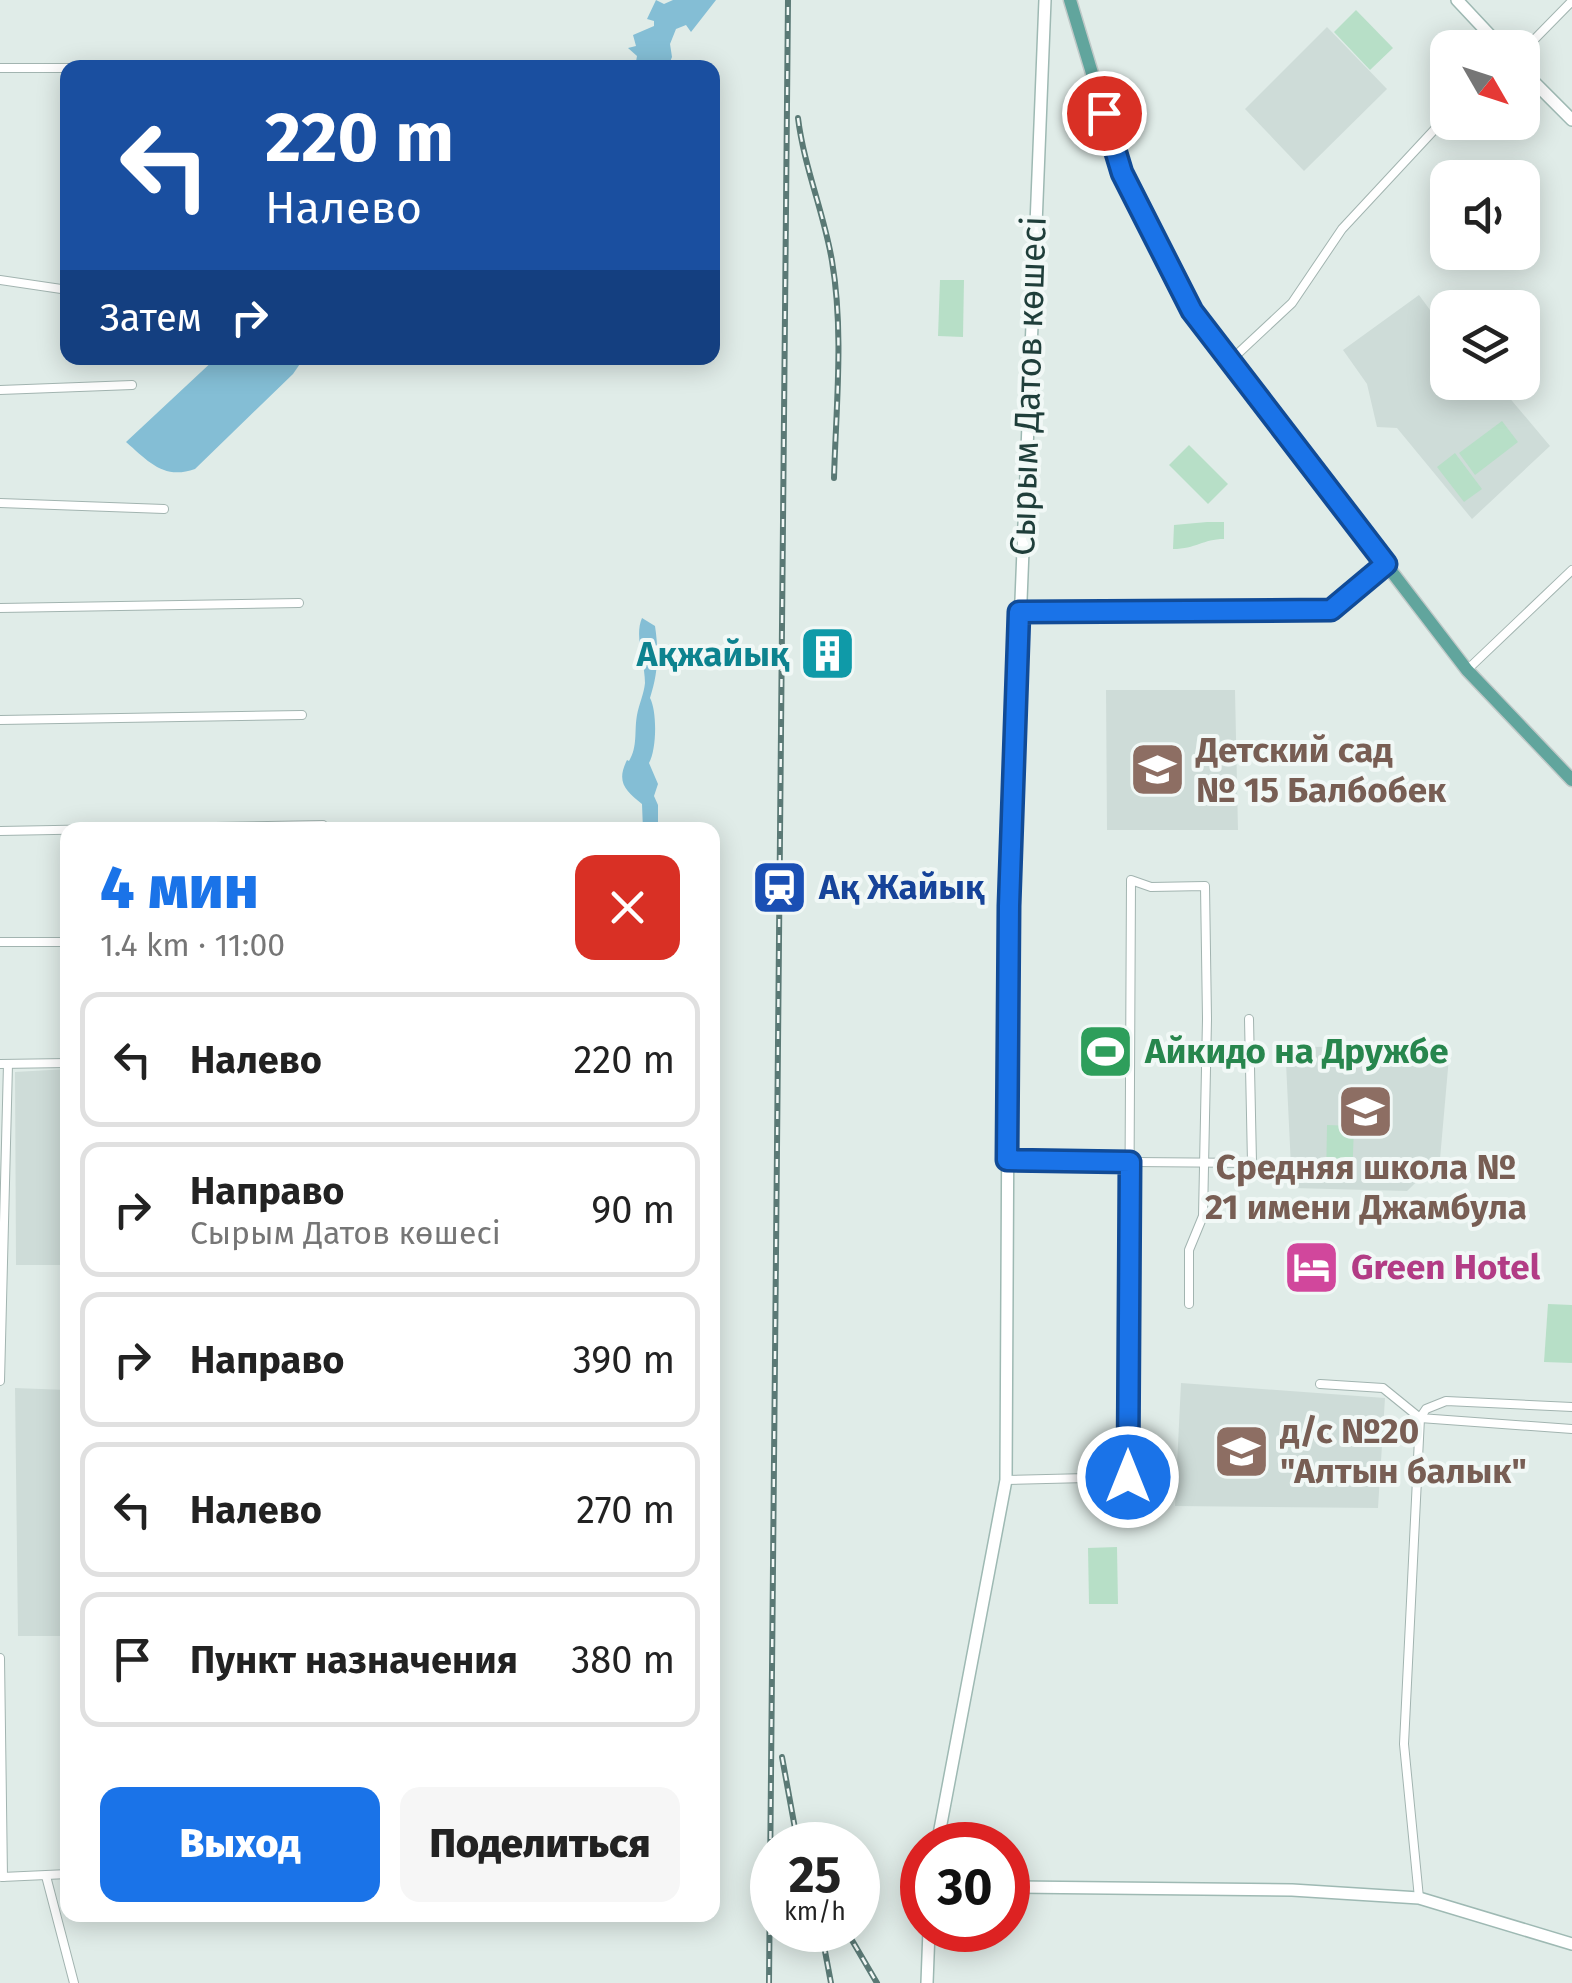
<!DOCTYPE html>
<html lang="ru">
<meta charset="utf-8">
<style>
body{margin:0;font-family:"Fira Sans",sans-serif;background:#f6f6f6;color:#222;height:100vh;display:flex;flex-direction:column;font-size:38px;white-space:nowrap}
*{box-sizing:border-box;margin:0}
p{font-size:32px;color:#767676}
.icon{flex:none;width:55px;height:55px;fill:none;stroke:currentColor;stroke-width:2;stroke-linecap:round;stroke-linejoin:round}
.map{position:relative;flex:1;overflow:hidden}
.drawer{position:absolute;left:60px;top:822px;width:660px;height:1100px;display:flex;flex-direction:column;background:#fff;border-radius:20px;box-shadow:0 5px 25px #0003}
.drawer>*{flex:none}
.top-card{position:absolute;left:60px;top:60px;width:660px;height:305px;border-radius:20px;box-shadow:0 5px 25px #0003;background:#1a4fa0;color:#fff;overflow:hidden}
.needle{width:65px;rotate:129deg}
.tools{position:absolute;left:1430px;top:30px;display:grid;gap:20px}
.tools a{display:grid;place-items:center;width:110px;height:110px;border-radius:20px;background:#fff;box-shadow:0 5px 25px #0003;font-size:50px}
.speed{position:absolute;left:750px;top:1822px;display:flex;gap:20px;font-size:50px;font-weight:700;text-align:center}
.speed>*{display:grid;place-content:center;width:130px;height:130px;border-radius:50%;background:#fff;box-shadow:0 5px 25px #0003;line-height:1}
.speed small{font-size:25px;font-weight:400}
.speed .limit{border:15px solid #d22;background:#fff;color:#111}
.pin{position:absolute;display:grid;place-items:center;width:85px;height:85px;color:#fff;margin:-42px;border:5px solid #fff;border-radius:50%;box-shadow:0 2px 10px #0007}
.me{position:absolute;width:110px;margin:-55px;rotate:0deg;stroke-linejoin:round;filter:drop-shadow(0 0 8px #0008)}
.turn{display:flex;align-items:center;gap:35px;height:210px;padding:0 40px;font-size:45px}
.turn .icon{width:130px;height:130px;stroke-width:2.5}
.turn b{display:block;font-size:70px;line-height:85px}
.then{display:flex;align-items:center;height:95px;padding:0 40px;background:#0003;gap:20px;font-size:38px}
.round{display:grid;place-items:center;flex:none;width:105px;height:105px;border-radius:20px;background:#f6f6f6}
.headline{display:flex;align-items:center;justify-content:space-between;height:170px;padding:0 40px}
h1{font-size:60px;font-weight:800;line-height:75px;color:#1a73e8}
.primary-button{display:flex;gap:20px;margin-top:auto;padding:20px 40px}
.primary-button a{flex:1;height:115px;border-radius:20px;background:#1a73e8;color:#fff;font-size:40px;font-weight:800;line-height:115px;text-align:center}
.primary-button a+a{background:#f6f6f6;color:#222}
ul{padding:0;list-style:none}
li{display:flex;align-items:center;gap:30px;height:135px;margin:0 20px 15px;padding:0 20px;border:5px solid #e0e0e0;border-radius:20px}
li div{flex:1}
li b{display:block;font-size:38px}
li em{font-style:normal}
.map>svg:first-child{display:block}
</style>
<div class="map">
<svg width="1572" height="1983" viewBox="0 0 1572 1983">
<rect width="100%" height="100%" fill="#e0ece8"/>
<g fill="#cedcd8">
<polygon points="1327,27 1387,89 1304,171 1245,109"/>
<polygon points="1419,295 1447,333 1448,382 1497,383 1550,446 1472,519 1397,428 1377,427 1367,384 1343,350"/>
<polygon points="1106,690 1235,690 1238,830 1107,830"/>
<polygon points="1450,1046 1440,1159 1407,1191 1292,1188 1286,1063 1297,1047"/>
<polygon points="67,1069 67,1265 16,1265 15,1072"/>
<polygon points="1181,1383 1385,1398 1378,1508 1175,1506"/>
<polygon points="15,1388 67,1390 67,1636 18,1636"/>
</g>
<g fill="#b7dfc7">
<polygon points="1356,10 1393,48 1370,70 1334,32"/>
<polygon points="940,280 964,280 963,337 938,336"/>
<polygon points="1502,421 1518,442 1475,475 1459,453"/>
<polygon points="1189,445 1228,484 1208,504 1169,465"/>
<polygon points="1455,453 1482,489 1464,502 1437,467"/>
<path d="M1207,522H1224V539C1203,539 1196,549 1173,549L1174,525Z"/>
<polygon points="1327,1125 1354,1126 1352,1182 1326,1181"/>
<polygon points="1548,1304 1572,1305 1572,1363 1544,1362"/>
<polygon points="1117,1547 1118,1604 1089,1604 1088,1548"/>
</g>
<g fill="#84bed5">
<polygon points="656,0 664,4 673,0 716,0 691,32 686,25 676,29 670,44 672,57 668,67 635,67 637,56 628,48 636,46 633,35 654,26 654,21 647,19"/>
<path d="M216,358H304L293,374L195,469C164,480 149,462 126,442Z"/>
<path d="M642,618L655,626C659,653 658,673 650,698C657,711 657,749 649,763L658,784L654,796L658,805V830H643L642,804C625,790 616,782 627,760L629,761C638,746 634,732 637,715C639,704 644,694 645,683C645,662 634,636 642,618Z"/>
</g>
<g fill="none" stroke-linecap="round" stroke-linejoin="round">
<defs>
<g id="street">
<polyline points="1522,52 1572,1"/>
<polyline points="0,68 68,68"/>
<polyline points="0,280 68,290"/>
<polyline points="1231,360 1292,303 1342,229 1448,115"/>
<polyline points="0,390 132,385"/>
<polyline points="0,503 164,509"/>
<polyline points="0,608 299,603"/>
<polyline points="1019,613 1331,610 1386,564"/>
<polyline points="1467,670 1572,570"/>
<polyline points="0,720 302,715"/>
<polyline points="0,831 323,825"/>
<polyline points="0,942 68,942"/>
<polyline points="0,1064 68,1063"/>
<polyline points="1007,1161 1252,1163 1249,1019"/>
<polyline points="0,1381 8,1064"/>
<polyline points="1320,1384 1383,1388 1420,1418 1572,1429"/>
<polyline points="1420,1418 1426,1409 1446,1401 1572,1407"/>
<polyline points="1006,1480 1128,1477 1131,880 1151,887 1205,886 1207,1019 1203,1216 1189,1250 1189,1304"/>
<polyline points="0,1658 3,1877"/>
<polyline points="46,1876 74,1983"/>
<polyline points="2,1877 68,1874"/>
<polyline points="1419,1898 1404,1744 1420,1418"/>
</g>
<g id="secondary">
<polyline points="1457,0 1502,48"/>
<polyline points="1522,70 1572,120"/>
<polyline points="937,1845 1006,1480 1009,900 1045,0"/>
<polyline points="1008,1887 1292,1890 1419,1898 1572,1944"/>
<polyline points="927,1983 929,1930"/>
</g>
<polyline id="primary" points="1070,0 1122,173 1192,311 1467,670 1572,780"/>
</defs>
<use href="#street" stroke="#a2b4b0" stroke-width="10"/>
<use href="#secondary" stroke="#9eb9b3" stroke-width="14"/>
<use href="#primary" stroke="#c0c9c8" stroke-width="15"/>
<use href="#street" stroke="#fff" stroke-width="8"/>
<use href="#secondary" stroke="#fff" stroke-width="11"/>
<use href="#primary" stroke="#61a59d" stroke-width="12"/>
<defs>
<g id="rail">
<path d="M798,118C804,167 824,213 832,261C844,332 836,407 834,478"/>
<polyline points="782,1757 798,1845"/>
<polyline points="821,1930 831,1983"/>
<polyline points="846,1930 877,1983"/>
<polyline points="769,1983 788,0"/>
</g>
</defs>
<use href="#rail" stroke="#5a7975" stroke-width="6"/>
<use href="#rail" stroke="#f1f8f6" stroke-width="2.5" stroke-dasharray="8" stroke-linecap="butt"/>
</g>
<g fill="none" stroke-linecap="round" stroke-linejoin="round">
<defs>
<polyline id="route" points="1104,113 1122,173 1192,311 1386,564 1331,610 1019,612 1009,906 1007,1160 1130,1162 1128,1477"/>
</defs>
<use href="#route" stroke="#114b97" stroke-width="25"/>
<use href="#route" stroke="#1a73e8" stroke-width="18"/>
</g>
<defs>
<symbol id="building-square" viewBox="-11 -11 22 22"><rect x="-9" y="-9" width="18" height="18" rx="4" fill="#0f9aa8" stroke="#f1f8f6"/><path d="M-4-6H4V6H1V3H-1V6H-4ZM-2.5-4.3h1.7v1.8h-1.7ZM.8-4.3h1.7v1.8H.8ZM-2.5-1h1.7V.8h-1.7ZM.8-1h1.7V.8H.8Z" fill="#fff"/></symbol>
<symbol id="school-square" viewBox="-11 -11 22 22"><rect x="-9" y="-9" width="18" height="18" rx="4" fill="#8d6e63" stroke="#f1f8f6"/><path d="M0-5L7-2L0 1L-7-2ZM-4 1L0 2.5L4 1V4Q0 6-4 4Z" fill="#fff"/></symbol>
<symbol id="station-square" viewBox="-11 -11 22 22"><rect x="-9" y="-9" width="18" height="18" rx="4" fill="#1a4fb4" stroke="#f1f8f6"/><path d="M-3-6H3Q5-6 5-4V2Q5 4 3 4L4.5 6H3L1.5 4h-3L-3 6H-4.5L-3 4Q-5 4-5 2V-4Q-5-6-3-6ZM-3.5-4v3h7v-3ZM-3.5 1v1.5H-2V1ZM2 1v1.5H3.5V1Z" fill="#fff"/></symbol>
<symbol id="stadium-square" viewBox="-11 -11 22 22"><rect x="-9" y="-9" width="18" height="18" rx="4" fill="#2e9e5b" stroke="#f1f8f6"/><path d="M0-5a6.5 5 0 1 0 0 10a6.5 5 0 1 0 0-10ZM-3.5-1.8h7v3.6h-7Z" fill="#fff"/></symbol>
<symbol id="hotel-square" viewBox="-11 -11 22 22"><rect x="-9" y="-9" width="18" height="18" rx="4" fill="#d1479c" stroke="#f1f8f6"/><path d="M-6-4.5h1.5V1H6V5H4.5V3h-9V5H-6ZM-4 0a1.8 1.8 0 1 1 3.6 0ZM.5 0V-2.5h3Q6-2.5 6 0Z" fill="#fff"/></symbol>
</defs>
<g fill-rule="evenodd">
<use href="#building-square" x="796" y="622" width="63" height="63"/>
<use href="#school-square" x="1126" y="738" width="63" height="63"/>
<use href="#station-square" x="748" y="856" width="63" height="63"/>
<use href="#stadium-square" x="1074" y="1020" width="63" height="63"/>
<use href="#school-square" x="1334" y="1080" width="63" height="63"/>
<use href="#hotel-square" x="1280" y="1236" width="63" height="63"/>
<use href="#school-square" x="1210" y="1420" width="63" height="63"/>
</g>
<g text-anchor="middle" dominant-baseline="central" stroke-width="8" stroke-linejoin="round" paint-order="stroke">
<g font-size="35" fill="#1f3e3a" stroke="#f1f8f6">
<text transform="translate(1028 386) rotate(-88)">Сырым Датов көшесі</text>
</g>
<g font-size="35" font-weight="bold" fill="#0d838f" stroke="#f1f8f6" text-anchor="end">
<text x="789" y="654">Ақжайық</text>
</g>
<g font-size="35" font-weight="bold" fill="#785e54" stroke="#f1f8f6" text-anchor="start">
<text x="1196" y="750">Детский сад<tspan x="1196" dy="40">№ 15 Балбобек</tspan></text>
<text x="1366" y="1167" text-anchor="middle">Средняя школа №<tspan x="1366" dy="40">21 имени Джамбула</tspan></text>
<text x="1280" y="1431">д/с №20<tspan x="1280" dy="40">"Алтын балык"</tspan></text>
</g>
<g font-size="35" font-weight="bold" fill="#164399" stroke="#f1f8f6" text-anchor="start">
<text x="819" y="887">Ақ Жайық</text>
</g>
<g font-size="35" font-weight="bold" fill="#27864d" stroke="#f1f8f6" text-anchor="start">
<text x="1145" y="1051">Айкидо на Дружбе</text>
</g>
<g font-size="35" font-weight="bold" fill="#b23c85" stroke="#f1f8f6" text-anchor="start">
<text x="1351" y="1267">Green Hotel</text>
</g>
</g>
</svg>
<div class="tools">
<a><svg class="needle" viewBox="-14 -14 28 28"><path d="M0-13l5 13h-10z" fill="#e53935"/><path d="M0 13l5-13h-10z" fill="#767676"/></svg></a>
<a><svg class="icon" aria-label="sound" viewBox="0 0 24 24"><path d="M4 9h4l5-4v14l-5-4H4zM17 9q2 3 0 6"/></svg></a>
<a><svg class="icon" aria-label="layers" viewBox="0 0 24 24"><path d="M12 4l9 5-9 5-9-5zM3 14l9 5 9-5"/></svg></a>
</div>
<div class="speed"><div>25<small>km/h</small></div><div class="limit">30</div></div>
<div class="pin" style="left:1104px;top:113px;background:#d93025"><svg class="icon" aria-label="arrive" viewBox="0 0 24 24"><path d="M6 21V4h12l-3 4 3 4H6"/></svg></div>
<svg class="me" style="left:1128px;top:1477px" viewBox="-20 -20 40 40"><circle r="17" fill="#1a73e8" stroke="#fff" stroke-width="3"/><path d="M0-11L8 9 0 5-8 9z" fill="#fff"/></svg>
<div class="top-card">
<div class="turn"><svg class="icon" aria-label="left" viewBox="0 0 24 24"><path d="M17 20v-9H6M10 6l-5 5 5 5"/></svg><div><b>220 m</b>Налево</div></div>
<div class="then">Затем<svg class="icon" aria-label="right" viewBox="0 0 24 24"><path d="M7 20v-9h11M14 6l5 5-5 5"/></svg></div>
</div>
<section class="drawer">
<div class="headline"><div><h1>4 мин</h1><p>1.4 km · 11:00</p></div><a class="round" style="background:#d93025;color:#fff"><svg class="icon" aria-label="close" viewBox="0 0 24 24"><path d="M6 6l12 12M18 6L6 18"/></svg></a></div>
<ul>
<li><svg class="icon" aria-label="left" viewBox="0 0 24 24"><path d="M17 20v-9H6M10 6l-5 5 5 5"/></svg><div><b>Налево</b></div><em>220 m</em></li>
<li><svg class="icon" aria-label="right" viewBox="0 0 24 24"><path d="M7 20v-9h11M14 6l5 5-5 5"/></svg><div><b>Направо</b><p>Сырым Датов көшесі</p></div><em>90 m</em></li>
<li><svg class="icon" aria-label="right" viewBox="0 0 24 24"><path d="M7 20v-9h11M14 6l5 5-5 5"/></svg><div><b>Направо</b></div><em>390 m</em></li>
<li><svg class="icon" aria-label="left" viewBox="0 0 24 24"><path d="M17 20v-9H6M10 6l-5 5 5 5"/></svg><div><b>Налево</b></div><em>270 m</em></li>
<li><svg class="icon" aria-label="arrive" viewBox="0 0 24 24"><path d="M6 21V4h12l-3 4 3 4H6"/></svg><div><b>Пункт назначения</b></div><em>380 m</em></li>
</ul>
<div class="primary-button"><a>Выход</a><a>Поделиться</a></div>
</section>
</div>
